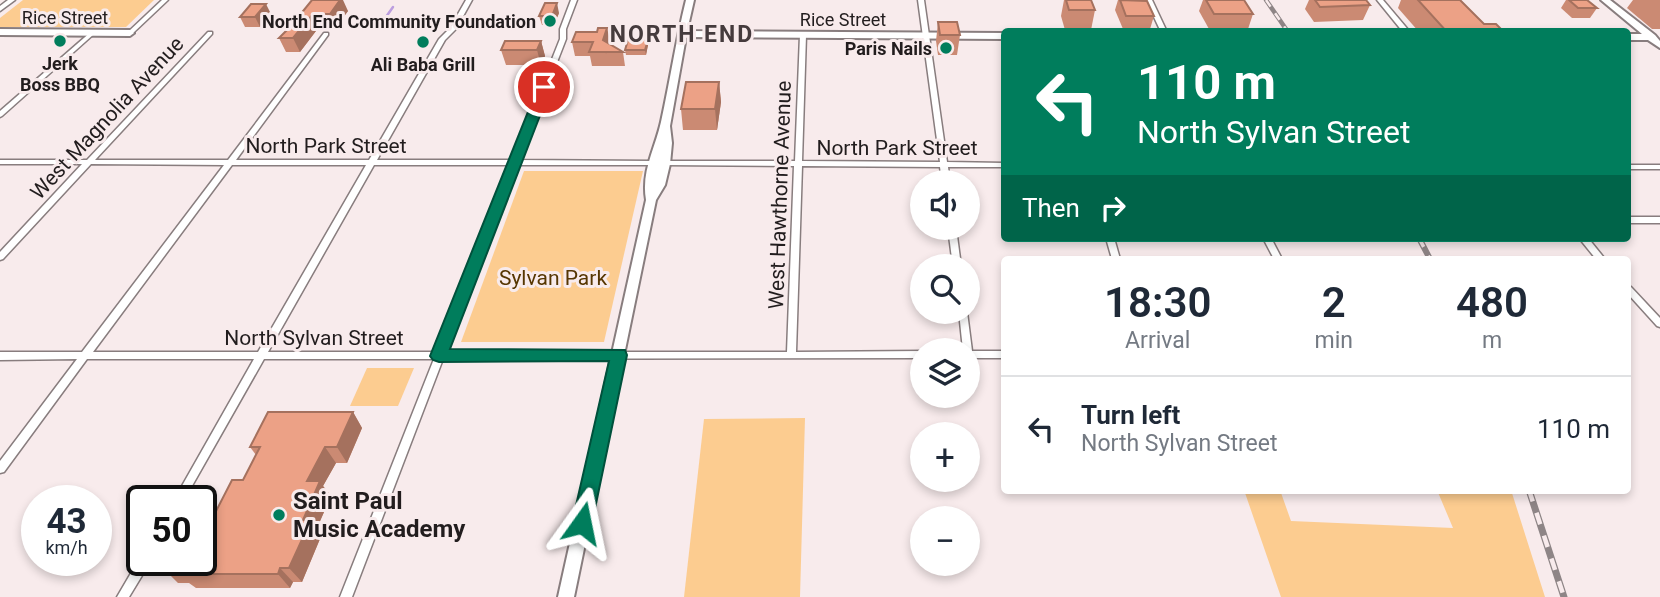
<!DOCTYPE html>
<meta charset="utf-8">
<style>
body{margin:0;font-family:Roboto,sans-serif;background:#f2f2f3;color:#1f2937;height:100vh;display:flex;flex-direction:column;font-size:26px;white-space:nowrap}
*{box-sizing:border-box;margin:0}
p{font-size:23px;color:#747a83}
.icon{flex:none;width:38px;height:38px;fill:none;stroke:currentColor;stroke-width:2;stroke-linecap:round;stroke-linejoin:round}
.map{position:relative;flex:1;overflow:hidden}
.sheet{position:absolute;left:1001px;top:256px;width:630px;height:238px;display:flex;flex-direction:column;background:#fff;border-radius:7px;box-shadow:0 4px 10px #0003}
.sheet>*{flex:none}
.top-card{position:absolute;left:1001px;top:28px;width:630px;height:214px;border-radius:7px;box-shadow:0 4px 10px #0003;background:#007d5c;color:#fff;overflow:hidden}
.controls{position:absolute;left:910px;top:170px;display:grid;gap:14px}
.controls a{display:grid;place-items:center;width:70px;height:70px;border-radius:50%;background:#fff;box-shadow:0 4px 10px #0003;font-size:35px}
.speed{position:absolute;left:21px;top:485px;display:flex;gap:14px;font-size:35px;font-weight:700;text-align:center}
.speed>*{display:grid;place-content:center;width:91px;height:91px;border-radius:50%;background:#fff;box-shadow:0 4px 10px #0003;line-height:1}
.speed small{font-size:18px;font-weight:400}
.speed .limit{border:4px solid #111;border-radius:10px;background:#fff;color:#111}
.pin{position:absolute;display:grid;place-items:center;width:60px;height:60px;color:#fff;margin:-30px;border:4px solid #fff;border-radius:50%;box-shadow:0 2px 7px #0007}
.me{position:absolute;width:77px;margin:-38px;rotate:12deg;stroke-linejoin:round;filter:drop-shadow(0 0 5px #0008)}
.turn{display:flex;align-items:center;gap:24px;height:147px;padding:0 21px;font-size:32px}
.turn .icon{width:91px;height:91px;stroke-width:2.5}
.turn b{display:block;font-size:49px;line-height:60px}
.then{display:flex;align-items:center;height:66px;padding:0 21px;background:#0003;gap:14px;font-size:26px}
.eta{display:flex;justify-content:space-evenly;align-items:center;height:119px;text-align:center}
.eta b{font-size:42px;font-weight:600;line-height:49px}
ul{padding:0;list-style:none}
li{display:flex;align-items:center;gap:21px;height:105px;padding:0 21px;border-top:2px solid #e0e1e3}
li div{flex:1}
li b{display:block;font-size:26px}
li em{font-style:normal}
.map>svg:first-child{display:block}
</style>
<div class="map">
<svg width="1660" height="597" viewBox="0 0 1660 597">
<rect width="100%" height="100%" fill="#f8ebec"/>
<g fill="#fccc90">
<polygon points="23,0 154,0 126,27 0,27 0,18"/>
<polygon points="524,171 643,171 604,342 461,342"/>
<polygon points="367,368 414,368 398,406 350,406"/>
<polygon points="805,418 800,597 684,597 704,419"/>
<polygon points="1244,490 1280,490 1291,521 1453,528 1437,490 1511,490 1545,597 1281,597"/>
</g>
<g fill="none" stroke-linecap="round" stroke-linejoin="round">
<polyline stroke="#bc9edf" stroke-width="2.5" points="381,24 393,7"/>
<defs>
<g id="street">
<polygon points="8,0 15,0 0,11 0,6"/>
<polygon points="162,0 168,0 132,34 128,34 128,32"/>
<path d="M466,0H472L456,29L445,40L377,160H512L560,39V29L571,0H577L566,29V39L519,160L653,161L657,163L653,165H518L446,352H787L794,166L664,165L660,163L664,161H795L800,35L803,33L806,35L802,161L940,162L918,0H924L947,162L1004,163V167H948L950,182H942L940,167L802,166L796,352L922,351V358L443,359L352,597H340L434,359H264L184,500H174L254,359H87L4,472L0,473V461L77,359L0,360V352H82L224,165L91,164L3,259L0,260V252L82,164H0V160H87L208,32H212V34L95,160H228L324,33H328V35L236,160H369L439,39L450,28ZM232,165H366L258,352H93ZM374,165H510L437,352H268Z"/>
<polygon points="1146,0 1152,0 1167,32 1161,32"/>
<polygon points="1377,0 1383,0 1410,32 1403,32"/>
<polygon points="92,31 94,32 94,34 2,116 0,117 0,111"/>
<rect x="1628" y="165" width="32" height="4"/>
<rect x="1628" y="217" width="32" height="6"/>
<polygon points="948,228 956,228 961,266 953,266"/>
<polygon points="1106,238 1114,238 1120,259 1112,259"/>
<polygon points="1263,238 1271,238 1282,259 1274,259"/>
<polygon points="1579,238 1588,238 1605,259 1596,259"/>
<polygon points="1628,286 1631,287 1660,318 1660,327 1657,326 1628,294"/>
<polygon points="959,312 967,312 972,351 1004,351 1004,358 968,358 968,350 963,350"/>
<polygon points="141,556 142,560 151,560 149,564 129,597 117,597"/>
</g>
<g id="secondary">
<path d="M686,0H694L687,31L1004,33V39L686,37L670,126L672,143L670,164L665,185L656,200L574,597H558L646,200C641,171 655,149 661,122C670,81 676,40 686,0Z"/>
<polygon points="1601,0 1610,0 1655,35 1660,41 1660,48 1648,40 1628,40 1628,34 1642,34"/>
<polygon points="0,29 130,30 134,33 130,36 0,35"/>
</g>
</defs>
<use href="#street" stroke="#887d7e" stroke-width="3"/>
<use href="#secondary" stroke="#887d7e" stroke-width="4"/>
<use href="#street" fill="#fff" fill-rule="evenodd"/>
<use href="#secondary" fill="#fff" fill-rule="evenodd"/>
<defs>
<polyline id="rail-far2" points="1266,0 1288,32"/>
<polyline id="rail-far1" points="1419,238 1430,259"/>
<polyline id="rail" points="1529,490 1564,597"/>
</defs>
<use href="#rail-far2" stroke="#8e8586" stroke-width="4.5"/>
<use href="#rail-far1" stroke="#8e8586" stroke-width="6"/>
<use href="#rail" stroke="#8e8586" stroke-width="7"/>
<use href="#rail-far2" stroke="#f8ebec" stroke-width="2.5" stroke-dasharray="8" stroke-linecap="butt"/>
<use href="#rail-far1" stroke="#f8ebec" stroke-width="3.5" stroke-dasharray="10" stroke-linecap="butt"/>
<use href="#rail" stroke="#f8ebec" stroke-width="4.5" stroke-dasharray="12" stroke-linecap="butt"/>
</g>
<g fill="#cb8a73">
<polygon points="312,0 348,11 336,27 319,27 300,52 286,52 279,38 291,26"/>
<polygon points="1064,0 1091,0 1095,10 1091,30 1065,30 1061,16"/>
<polygon points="1118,0 1142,0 1154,16 1150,29 1123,29 1115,10"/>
<polygon points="1203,0 1244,0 1253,14 1248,29 1209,29 1199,11"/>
<polygon points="1309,0 1366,0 1370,5 1363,20 1314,22 1305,9"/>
<polygon points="1401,0 1460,0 1484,24 1504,32 1419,32 1398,8"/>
<polygon points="1566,0 1587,0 1597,8 1590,18 1572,18 1561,8"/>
<polygon points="1633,0 1660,0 1660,29 1652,29 1627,8"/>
<polygon points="559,13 554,25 542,25 539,16"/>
<polygon points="271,14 260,27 245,27 240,17"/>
<polygon points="938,22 960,35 957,55 938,55 936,41"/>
<polygon points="607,28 610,41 609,44 623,52 625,66 592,66 590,56 575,56 572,42"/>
<polygon points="648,40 648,45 646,55 626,55 625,50"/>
<polygon points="541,41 545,56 541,65 506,65 501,50"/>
<polygon points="719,82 721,102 717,130 683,130 681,109"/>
<polygon points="353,412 362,428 347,463 336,463 323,486 331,496 317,528 322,534 302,582 293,582 290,588 196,588 189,583 178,583 163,568 212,519 243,480 256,455 250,447"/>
</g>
<g fill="#a5715e">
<polygon points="340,0 343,0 348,11 336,27 330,14"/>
<polygon points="557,3 559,13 554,25 552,16"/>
<polygon points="266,4 271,14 260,27 255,17"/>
<polygon points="313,14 319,27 300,52 293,38"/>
<polygon points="607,28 610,41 606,54 603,40"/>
<polygon points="648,40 648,45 646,55 645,50"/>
<polygon points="541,41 545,56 541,65 537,50"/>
<polygon points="719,82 721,102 717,130 715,109"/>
<polygon points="353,412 362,428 347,463 337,447"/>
<polygon points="325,447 336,463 323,486 331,496 317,528 322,534 302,582 289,568 303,520 307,481"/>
<polygon points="280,568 293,582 290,588 278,574"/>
</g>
<g fill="#eca186" stroke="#a5715e" stroke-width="2">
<polygon points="312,0 340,0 330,14 313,14 293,38 279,38 291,26"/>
<polygon points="1066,0 1091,0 1095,10 1069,10"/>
<polygon points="1120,0 1147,1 1154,16 1126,16"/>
<polygon points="1206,0 1244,0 1253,14 1214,14"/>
<polygon points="1315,0 1366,0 1370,5 1320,7"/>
<polygon points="1418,0 1460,0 1484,24 1496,24 1504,32 1447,32"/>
<polygon points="1569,0 1587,0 1597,8 1578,8"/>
<polygon points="545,3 557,3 552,16 539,16"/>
<polygon points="251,4 266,4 255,17 240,17"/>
<polygon points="938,22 957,22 960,35 940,35"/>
<polygon points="598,28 607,28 603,40 623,52 589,52 593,42 572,42 576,32 597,32"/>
<polygon points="628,40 648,40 645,50 625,50"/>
<polygon points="505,41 541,41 537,50 501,50"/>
<polygon points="686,82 719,82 715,109 681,109"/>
<polygon points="268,412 353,412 337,447 325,447 307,481 320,481 303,520 311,520 289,568 280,568 278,574 180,574 183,568 163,568 168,560 201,560 201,519 212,519 232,480 243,480 260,447 250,447"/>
</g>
<polygon fill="#007d5c" stroke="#00513c" stroke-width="2" points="544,83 551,87 450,349 625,350 627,355 592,523 589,529 582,532 575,529 572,523 609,361 439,362 433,360 430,356 538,87"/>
<g fill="#007d5c" stroke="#f8ebec" stroke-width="2.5">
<circle cx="550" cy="21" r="7"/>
<circle cx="60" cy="41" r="7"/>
<circle cx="423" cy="42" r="7"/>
<circle cx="946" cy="48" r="7"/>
<circle cx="279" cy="515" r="7"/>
</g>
<g text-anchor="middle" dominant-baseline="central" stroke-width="6" stroke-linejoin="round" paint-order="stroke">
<g font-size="18" fill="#221d1e" stroke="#f8ebec">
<text x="65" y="17">Rice Street</text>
<text x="843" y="19">Rice Street</text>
</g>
<g font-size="18" font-weight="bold" fill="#221d1e" stroke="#f8ebec" text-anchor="end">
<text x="536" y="21">North End Community Foundation</text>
<text x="932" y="48">Paris Nails</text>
<text x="60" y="63" text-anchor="middle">Jerk<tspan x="60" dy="21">Boss BBQ</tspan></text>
<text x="423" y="64" text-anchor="middle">Ali Baba Grill</text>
</g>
<g font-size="21" fill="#221d1e" stroke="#f8ebec">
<text transform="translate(107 118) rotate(-47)">West Magnolia Avenue</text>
<text x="326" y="146">North Park Street</text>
<text x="897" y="148">North Park Street</text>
<text transform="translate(780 195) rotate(-88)">West Hawthorne Avenue</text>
<text x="314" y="338">North Sylvan Street</text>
</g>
<g font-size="21" fill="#563602" stroke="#f8ebec">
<text x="553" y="278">Sylvan Park</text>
</g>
<g font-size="23" font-weight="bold" letter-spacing="2" fill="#453b3d" stroke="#f8ebec">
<text x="682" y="34">NORTH END</text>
</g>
<g font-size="24" font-weight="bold" fill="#221d1e" stroke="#f8ebec" text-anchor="start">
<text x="293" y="501">Saint Paul<tspan x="293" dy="28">Music Academy</tspan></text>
</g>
</g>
</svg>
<div class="controls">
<a><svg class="icon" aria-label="sound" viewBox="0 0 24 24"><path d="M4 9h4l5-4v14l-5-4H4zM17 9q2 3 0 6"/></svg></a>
<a><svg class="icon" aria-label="search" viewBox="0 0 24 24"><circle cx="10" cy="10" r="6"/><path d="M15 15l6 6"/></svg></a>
<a><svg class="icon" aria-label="layers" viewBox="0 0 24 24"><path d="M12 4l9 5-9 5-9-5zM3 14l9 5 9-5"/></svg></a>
<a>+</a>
<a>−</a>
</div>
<div class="speed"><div>43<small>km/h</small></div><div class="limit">50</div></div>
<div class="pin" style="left:544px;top:87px;background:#d93025"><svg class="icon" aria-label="arrive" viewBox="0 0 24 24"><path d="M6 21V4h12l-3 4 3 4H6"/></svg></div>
<svg class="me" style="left:582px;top:523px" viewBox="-20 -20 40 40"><path d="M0-17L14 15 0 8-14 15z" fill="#007d5c" stroke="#fff" stroke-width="4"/></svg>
<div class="top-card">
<div class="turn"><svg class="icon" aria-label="left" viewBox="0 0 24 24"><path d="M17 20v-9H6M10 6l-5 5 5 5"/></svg><div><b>110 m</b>North Sylvan Street</div></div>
<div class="then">Then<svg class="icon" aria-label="right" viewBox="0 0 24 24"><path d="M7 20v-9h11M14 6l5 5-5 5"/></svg></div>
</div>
<section class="sheet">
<div class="eta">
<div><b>18:30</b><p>Arrival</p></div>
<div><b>2</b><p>min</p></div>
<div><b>480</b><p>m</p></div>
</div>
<ul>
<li><svg class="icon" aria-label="left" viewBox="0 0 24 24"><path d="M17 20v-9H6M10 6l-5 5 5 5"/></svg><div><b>Turn left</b><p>North Sylvan Street</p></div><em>110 m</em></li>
</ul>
</section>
</div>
